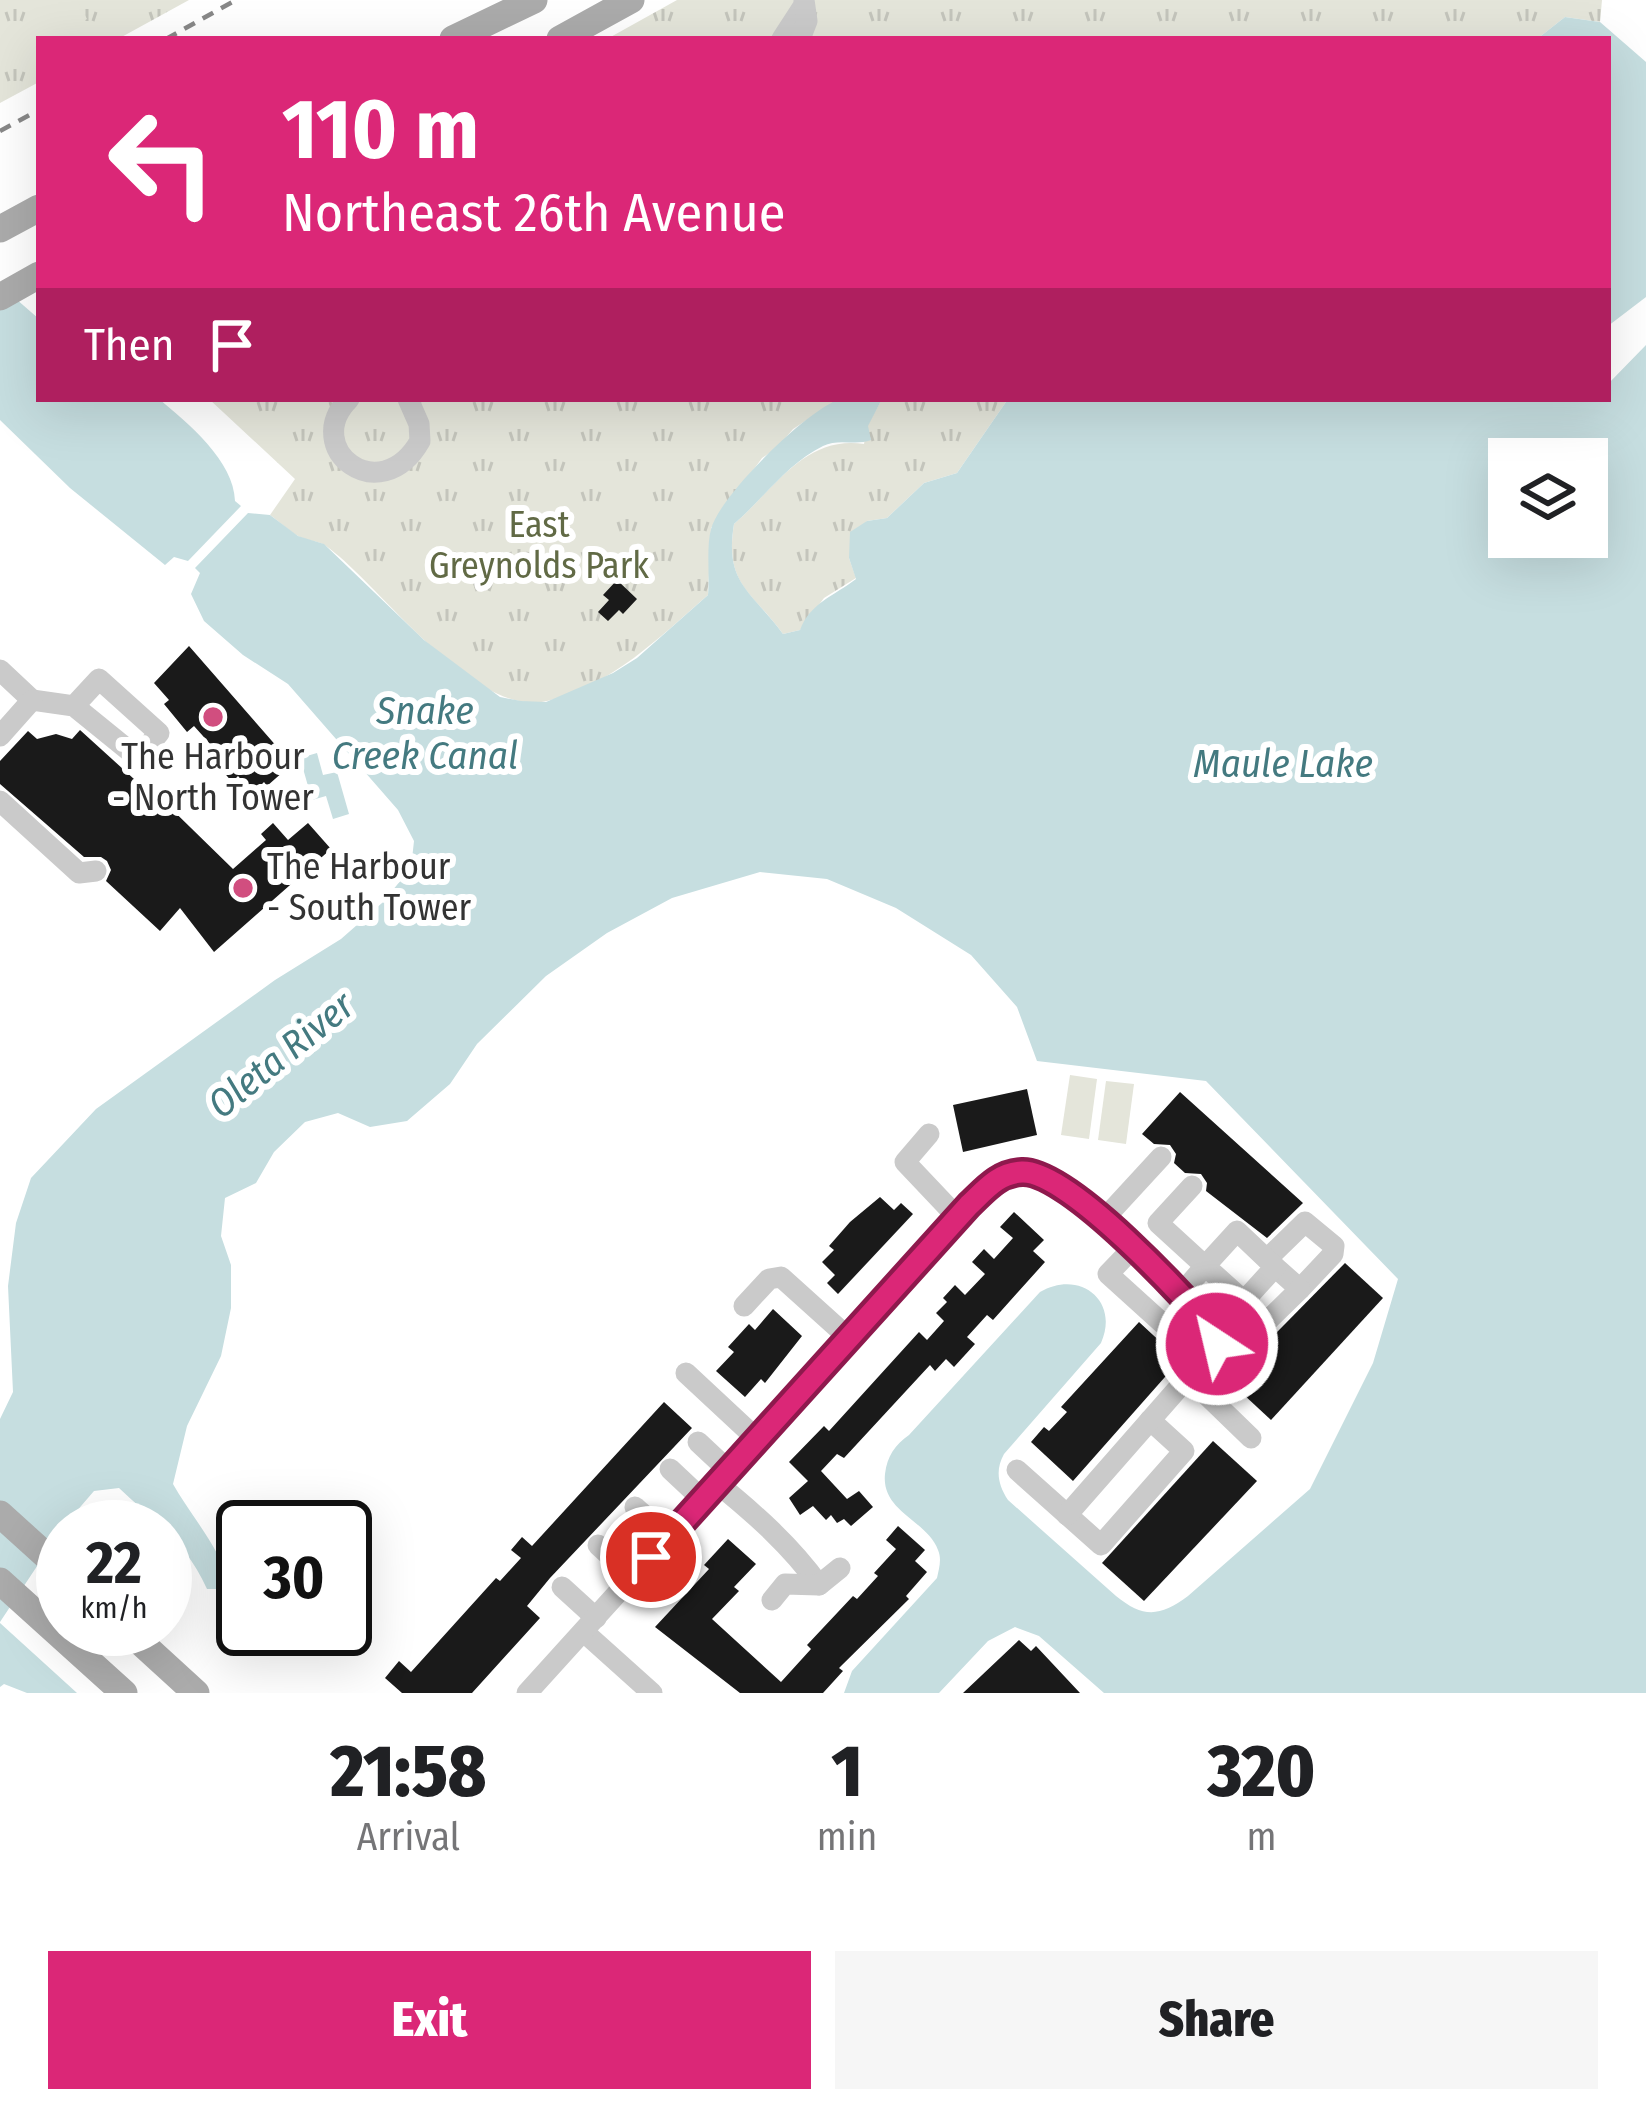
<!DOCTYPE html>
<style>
body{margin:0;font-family:"Fira Sans Condensed",sans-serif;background:#f6f6f6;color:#202124;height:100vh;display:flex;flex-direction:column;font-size:45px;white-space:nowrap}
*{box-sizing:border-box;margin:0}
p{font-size:39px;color:#757577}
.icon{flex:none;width:66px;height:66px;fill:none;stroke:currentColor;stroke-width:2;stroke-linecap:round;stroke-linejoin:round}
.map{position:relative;height:1693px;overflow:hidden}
.drawer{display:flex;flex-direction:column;background:#fff;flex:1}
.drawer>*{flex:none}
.hud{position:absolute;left:36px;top:36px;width:1575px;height:366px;border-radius:0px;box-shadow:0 12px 48px #0002;background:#db2777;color:#fff;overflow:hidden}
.buttons{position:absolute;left:1488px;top:438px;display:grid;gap:24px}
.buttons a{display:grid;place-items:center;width:120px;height:120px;border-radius:0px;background:#fff;box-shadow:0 12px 48px #0002;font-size:60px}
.speed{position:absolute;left:36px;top:1500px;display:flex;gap:24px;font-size:60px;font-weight:700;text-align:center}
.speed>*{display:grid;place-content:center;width:156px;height:156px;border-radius:50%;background:#fff;box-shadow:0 12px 48px #0002;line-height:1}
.speed small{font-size:30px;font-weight:400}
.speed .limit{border:6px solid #111;border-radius:18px;background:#fff;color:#111}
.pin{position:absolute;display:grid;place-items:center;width:102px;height:102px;color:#fff;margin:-51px;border:6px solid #fff;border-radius:50%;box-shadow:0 3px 12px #0007}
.me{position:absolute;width:132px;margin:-66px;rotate:325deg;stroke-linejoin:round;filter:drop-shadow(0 0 9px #0008)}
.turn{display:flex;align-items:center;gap:42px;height:252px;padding:0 48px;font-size:54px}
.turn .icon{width:156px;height:156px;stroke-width:2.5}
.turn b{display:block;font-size:84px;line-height:102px}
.then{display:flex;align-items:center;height:114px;padding:0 48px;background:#0003;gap:24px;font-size:45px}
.eta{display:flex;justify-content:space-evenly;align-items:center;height:204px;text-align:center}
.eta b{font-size:72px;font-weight:800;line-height:84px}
.primary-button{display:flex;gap:24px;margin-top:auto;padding:24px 48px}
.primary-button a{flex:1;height:138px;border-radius:0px;background:#db2777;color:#fff;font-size:48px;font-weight:800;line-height:138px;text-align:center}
.primary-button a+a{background:#f6f6f6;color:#202124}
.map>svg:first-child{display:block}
</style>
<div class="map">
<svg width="1646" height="1693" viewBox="0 0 1646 1693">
<defs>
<pattern id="park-tufts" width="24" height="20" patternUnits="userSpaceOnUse" patternTransform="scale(3)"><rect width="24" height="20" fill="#e4e5da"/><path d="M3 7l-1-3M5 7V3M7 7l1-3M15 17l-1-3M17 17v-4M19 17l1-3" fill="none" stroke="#c4c5bc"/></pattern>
</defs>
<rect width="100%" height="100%" fill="#fff"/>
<g fill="url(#park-tufts)">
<polygon points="0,0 189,0 118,39 39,39 39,82 0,103"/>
<polygon points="677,0 1602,0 1600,22 1565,17 1537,39 607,39"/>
<path d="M209,399H839L793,429L777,448L762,458L711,528L708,595C661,636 610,687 547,701C472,718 381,585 326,546C319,541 309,541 300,537C290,532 280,522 270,515L295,479Z"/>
<path d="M882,399H1008L957,473L924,483L887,518L867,521L849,558L856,578L824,598L800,630L783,634C752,591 724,585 734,524C774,489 805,435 864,444L867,426Z"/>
</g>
<g fill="#e4e5da">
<polygon points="64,0 77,0 87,19 50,39 39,39 35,48 22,23"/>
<polygon points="1070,1075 1097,1079 1089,1139 1061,1135"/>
<polygon points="1106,1081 1134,1084 1126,1144 1098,1140"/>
</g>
<g fill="#c6dee0" fill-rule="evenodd">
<polygon points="1565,17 1600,22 1646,62 1646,297 1608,326 1608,39 1537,39"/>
<path d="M0,285L39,319V399H159C188,423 234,461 235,501L241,506L188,561L174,557L165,565L70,488L0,420Z"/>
<path d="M1646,345V1693H1104L1039,1636L1015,1627L988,1641L939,1693H844L852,1671L937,1578C939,1569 942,1559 938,1550C927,1520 881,1512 885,1474C887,1456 895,1445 909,1435L1040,1292C1079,1269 1120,1300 1101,1343L1004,1454C995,1470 998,1485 1008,1500L1116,1596C1143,1618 1160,1617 1188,1596L1310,1489L1373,1363L1398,1279L1206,1081L1037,1061L1017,1007L971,955L896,908L827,879L760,872L672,898L607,933L546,976L477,1044L450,1084L407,1121L370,1127L338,1113L305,1122L274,1152L256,1183L225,1198L221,1236L231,1265V1308L221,1356L187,1426L173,1484C188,1511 223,1553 228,1581L219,1589H207C186,1542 155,1522 119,1488L94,1491L63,1527L0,1622V1419L13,1392L8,1286L16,1223L31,1178L96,1109L275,980L341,939L382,903L411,868L414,841L398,810L288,684L243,655L204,621L191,594L200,573L195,568L248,513L270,515L298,536L324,544L424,640L500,697L521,701L546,702L613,673L637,658L708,595C710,575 706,548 711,529C721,494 802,416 835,401C848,396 868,399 882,399L868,426L871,440C856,446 838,438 823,446C788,463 763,499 734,524C724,584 752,591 783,634L800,630C810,603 834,596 856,579L849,558L850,532L867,521L887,518L924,483L957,473L1008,399H1608V384ZM1509,459H1587V537H1509Z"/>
<polygon points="317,753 323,775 337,772 349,814 333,819 326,796 312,800 300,758"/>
<polygon points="0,1623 77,1693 27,1693 4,1684 0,1687"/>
</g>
<g fill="#1a1a1a">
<polygon points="617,580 637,599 623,614 619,610 608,621 598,612 609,600 603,595"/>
<polygon points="189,646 292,764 267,786 264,782 253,793 238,776 232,782 222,770 228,764 194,726 187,732 164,704 169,700 154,683"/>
<polygon points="80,730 145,789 148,786 233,869 266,840 261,834 273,823 288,840 308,823 331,849 214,952 180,908 160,931 106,881 111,870 107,861 101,857 84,857 0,784 0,761 28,731 37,739 56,734 72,739"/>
<polygon points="1027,1089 1037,1135 963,1152 953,1105"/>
<polygon points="1180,1092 1303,1203 1267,1238 1206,1191 1207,1183 1201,1174 1185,1173 1174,1163 1176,1154 1170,1145 1154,1144 1142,1134"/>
<polygon points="880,1197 894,1210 901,1203 913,1214 838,1294 827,1283 835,1275 822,1262 834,1250 829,1246 850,1222"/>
<polygon points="1014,1212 1044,1240 1033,1251 1045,1262 993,1320 987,1315 967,1337 975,1344 954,1367 946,1359 935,1371 930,1365 844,1458 837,1454 821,1471 847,1499 859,1491 873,1507 851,1526 844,1519 837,1523 831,1515 826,1520 813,1506 800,1515 789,1498 808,1481 789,1462 824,1426 829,1431 919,1332 927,1340 944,1321 936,1313 947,1302 943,1298 955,1285 965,1295 985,1274 972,1262 984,1249 994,1259 1013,1238 1000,1227"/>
<polygon points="1345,1263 1383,1298 1271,1420 1229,1381"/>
<polygon points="773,1309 802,1336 765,1383 761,1379 745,1397 716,1371 734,1352 728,1347 749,1324 755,1330"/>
<polygon points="1139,1322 1180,1360 1073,1481 1031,1442 1044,1427 1049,1431 1067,1412 1061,1407"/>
<polygon points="664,1402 692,1428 550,1578 527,1606 540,1618 472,1693 402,1693 385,1678 399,1661 411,1672 496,1578 500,1581 521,1558 511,1550 522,1537 532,1546"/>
<polygon points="1213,1441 1257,1481 1144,1601 1102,1563"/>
<polygon points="898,1526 925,1550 915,1561 927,1572 906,1596 909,1599 839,1668 843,1671 823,1693 740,1693 655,1627 709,1569 704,1565 728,1539 756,1564 734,1587 739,1591 712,1619 781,1682 811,1649 807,1645 853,1596 857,1599 878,1576 874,1573 896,1549 886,1540"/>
<polygon points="1019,1640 1031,1651 1036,1646 1080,1693 963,1693"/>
</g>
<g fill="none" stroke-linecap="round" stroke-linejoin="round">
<g stroke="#cacaca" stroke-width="21">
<polyline points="782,39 804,5"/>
<polyline points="800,39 807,21 804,0"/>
<path d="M349,399C300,448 380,511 420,441L419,424L408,399"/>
<polyline points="0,670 32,700"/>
<polyline points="32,700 74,706 138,758 159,733 99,679 74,706"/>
<polyline points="0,736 32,700"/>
<polyline points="0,801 79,873 96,871"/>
<polyline points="929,1134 905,1162 958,1218"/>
<polyline points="1103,1220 1161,1157"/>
<polyline points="1133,1248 1108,1274 1203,1360"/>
<polyline points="1267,1259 1305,1222 1334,1246 1333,1254 1300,1289 1275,1267"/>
<polyline points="1181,1294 1205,1266 1244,1301 1275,1267 1237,1231 1205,1266 1158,1223 1192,1186"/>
<polyline points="744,1306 769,1279 781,1277 851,1340"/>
<polyline points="1255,1333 1300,1289"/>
<polyline points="686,1373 758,1440"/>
<polyline points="1188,1377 1251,1438"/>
<polyline points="698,1442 729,1471"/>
<polyline points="670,1469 703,1500"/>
<polyline points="1017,1470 1101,1545 1184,1451 1150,1420"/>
<path d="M718,1484C755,1514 791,1546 819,1585"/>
<polyline points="635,1507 669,1537"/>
<polyline points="598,1545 633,1577"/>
<polyline points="562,1587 596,1618"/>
<polyline points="772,1600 785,1584 819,1585 840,1568"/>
<polyline points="584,1632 652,1693"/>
<path d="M527,1693L969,1205C985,1190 998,1173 1022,1172C1068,1170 1188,1300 1219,1337L1217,1344L1067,1515"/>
</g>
<g stroke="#ababab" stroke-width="27">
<polyline points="453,39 534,0"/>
<polyline points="560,39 631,0"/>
<polyline points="0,229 39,208"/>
<polyline points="0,297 39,275"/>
<polyline points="0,1514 63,1571"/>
<polyline points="0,1581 124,1693"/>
<polyline points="126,1629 196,1693"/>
</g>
<g stroke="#888" stroke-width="4.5" stroke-dasharray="12 9" stroke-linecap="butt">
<polyline points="166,39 236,0"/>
<polyline points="0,131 39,110"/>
</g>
</g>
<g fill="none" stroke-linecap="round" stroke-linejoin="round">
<defs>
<path id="route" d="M651,1557L969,1205C985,1190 998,1173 1022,1172C1069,1170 1187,1300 1219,1337L1217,1344"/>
</defs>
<use href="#route" stroke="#8e194d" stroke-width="30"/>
<use href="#route" stroke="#db2777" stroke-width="21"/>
</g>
<g fill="#d14e7f" stroke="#fff" stroke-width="4.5">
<circle cx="213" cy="717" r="12"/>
<circle cx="243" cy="888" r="12"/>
</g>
<g text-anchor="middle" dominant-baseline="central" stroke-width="12" stroke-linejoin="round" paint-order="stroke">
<g font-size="36" fill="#616a45" stroke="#fff">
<text x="539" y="525">East<tspan x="539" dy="41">Greynolds Park</tspan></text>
</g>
<g font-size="36" fill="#333" stroke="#fff">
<text x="213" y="757">The Harbour<tspan x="213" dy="41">- North Tower</tspan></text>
<text x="267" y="867" text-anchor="start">The Harbour<tspan x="267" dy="41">- South Tower</tspan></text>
</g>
<g font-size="39" font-style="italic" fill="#447a80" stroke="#fff">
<text x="425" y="711">Snake<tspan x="425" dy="45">Creek Canal</tspan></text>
<text x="1283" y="764">Maule Lake</text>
<text transform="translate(281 1055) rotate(-39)">Oleta River</text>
</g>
</g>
</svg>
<div class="buttons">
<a><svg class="icon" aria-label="layers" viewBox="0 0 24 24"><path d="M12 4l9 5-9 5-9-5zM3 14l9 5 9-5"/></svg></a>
</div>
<div class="speed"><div>22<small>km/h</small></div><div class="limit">30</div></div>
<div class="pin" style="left:651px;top:1557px;background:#d93025"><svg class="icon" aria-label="arrive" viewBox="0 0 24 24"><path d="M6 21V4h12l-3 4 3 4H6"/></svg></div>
<svg class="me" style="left:1217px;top:1344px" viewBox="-20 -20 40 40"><circle r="17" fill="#db2777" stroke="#fff" stroke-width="3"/><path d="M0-11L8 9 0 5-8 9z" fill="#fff"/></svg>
<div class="hud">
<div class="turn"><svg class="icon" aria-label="left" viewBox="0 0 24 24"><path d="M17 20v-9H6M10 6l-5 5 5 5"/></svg><div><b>110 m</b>Northeast 26th Avenue</div></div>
<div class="then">Then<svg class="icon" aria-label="arrive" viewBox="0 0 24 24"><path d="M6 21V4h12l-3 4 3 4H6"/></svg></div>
</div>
</div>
<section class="drawer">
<div class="eta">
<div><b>21:58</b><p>Arrival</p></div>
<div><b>1</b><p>min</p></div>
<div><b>320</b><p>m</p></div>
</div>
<div class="primary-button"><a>Exit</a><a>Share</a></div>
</section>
